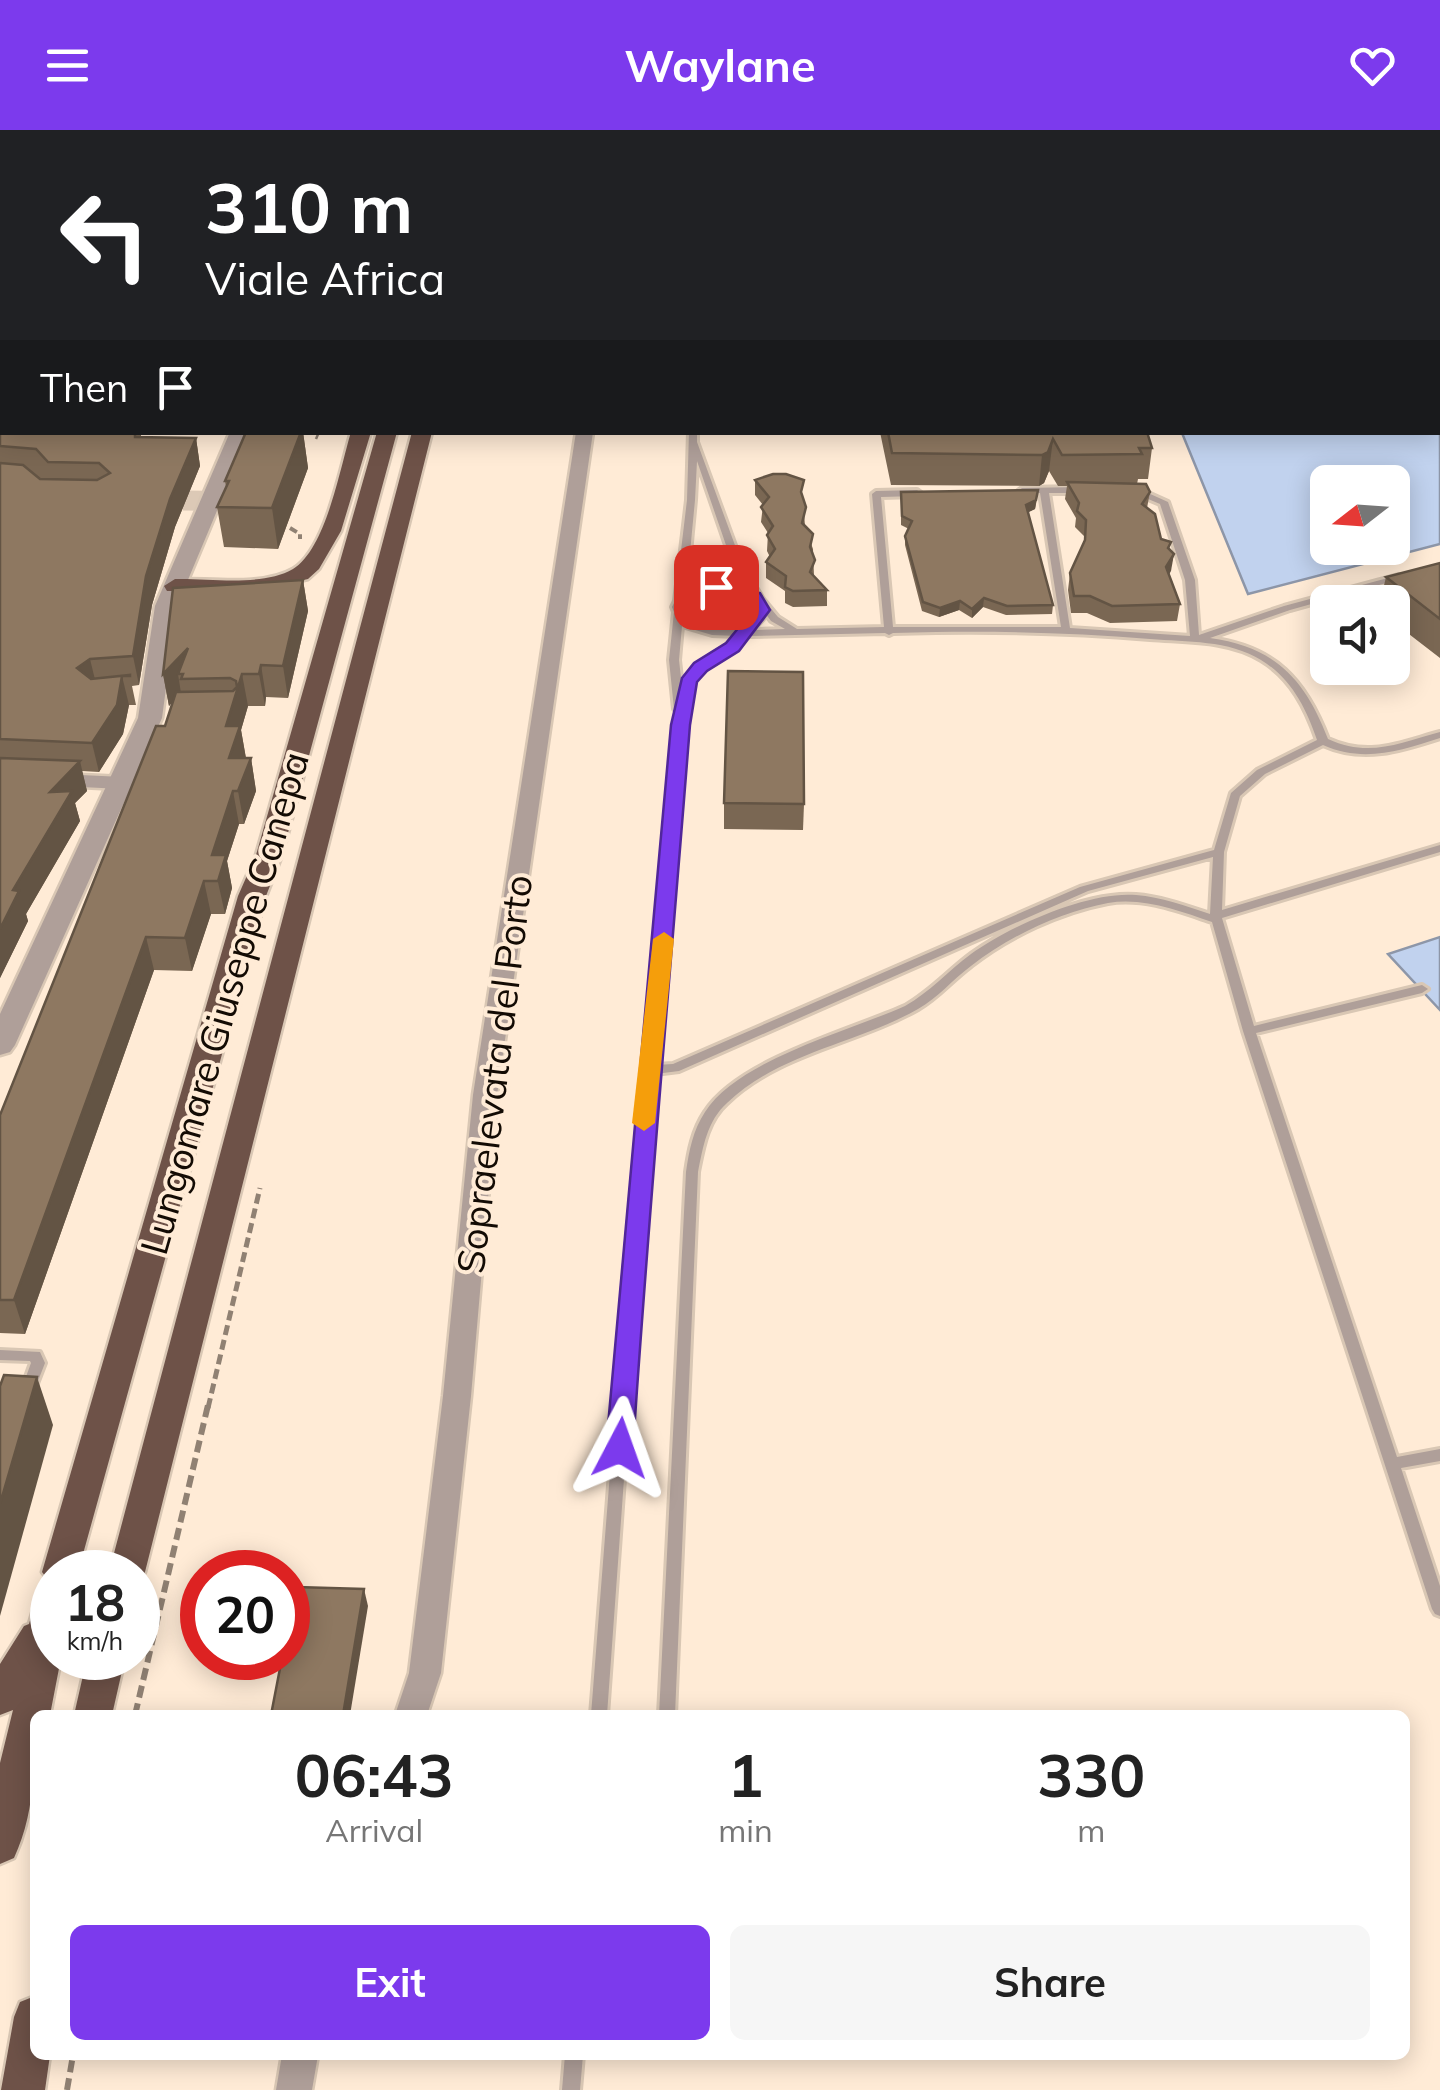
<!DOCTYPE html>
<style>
body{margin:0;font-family:Mulish,sans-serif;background:#f6f6f6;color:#222;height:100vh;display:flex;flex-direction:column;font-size:38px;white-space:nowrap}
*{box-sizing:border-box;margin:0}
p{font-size:32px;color:#767676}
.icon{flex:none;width:55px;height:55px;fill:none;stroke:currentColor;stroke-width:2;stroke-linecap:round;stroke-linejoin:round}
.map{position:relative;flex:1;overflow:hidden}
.details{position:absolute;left:30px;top:1580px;width:1380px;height:350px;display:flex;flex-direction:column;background:#fff;border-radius:15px;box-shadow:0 5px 25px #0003}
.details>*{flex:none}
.banner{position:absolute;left:0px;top:0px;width:1440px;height:305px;box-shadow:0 5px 25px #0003;background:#202124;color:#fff;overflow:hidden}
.needle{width:65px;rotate:253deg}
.controls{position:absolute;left:1310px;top:335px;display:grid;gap:20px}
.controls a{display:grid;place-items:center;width:100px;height:100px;border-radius:15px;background:#fff;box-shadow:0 5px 25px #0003;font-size:50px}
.speed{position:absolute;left:30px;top:1420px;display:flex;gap:20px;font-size:50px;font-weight:700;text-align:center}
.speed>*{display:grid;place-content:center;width:130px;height:130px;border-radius:50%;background:#fff;box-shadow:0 5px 25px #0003;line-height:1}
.speed small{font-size:25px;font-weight:400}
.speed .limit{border:15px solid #d22;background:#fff;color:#111}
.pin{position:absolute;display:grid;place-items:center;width:85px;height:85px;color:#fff;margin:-42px;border-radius:20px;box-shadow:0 5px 15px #0006}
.me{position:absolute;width:110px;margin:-55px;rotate:4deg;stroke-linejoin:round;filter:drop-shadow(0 0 8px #0008)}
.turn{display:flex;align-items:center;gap:35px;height:210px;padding:0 40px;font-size:45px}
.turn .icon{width:130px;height:130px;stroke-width:2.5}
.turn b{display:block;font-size:70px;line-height:85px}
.then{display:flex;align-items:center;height:95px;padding:0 40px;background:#0003;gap:20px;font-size:38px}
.eta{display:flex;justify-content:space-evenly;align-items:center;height:170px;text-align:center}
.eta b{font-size:60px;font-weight:700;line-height:70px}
.button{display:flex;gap:20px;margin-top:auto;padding:20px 40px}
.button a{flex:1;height:115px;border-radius:15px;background:#7c3aed;color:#fff;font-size:40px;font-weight:700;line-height:115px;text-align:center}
.button a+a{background:#f6f6f6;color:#222}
header{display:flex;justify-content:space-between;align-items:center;height:130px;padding:0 40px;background:#7c3aed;color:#fff;font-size:45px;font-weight:700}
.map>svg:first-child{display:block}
</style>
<header><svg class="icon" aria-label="menu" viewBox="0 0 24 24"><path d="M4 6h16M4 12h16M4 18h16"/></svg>Waylane<svg class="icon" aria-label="heart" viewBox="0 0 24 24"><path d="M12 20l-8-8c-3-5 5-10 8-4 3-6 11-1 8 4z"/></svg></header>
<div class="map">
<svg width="1440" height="1960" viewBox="0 0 1440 1960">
<rect width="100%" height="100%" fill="#ffebd6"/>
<g fill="#c1d2ee" stroke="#8d96a8" stroke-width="2.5" fill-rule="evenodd">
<path d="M1440,160V414L1248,464L1182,303L1438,302ZM1328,352H1392V418H1328Z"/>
<polygon points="1440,807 1440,880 1388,824"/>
</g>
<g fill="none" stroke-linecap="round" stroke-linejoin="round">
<polyline stroke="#dcc9b6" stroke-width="20" stroke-dasharray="20 10" stroke-linecap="butt" points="153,370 213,371"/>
<defs>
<g id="service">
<polygon points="121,0 127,0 126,2 120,2"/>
<rect x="715" y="0" width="6" height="2"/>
<polygon points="871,0 878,0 876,2 870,2"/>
<rect x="1438" y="3" width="2" height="4"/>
<rect x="1438" y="140" width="2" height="4"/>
<path d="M689,302H697V312L736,418L749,446L763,469L778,487L797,499L884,497L872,364L876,361L917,360L921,363L917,366L881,367L893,497H1061L1040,363H1019L1018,361L1022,358L1082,357L1086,360L1082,363H1049L1070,498L1190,506L1185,450L1160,374L1134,363L1133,361L1137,358L1168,372L1195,450L1199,505L1284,476L1399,445L1404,448L1290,480L1210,508C1275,517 1305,549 1328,609C1369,628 1399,613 1440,602V608C1400,621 1363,633 1323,615L1265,644L1240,666L1224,722L1222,780L1440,715V722L1222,788L1254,896L1422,855L1428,859L1422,863L1256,903L1397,1327L1440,1319V1331L1401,1338L1440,1456V1486L1435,1484L1432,1479L1243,901L1212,792C1179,781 1144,767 1108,773C1061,782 1009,806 971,836C952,850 938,868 918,879C856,914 779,923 727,973C707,991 703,1017 698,1042L675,1585H659L686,1042C689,1021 693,1000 705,982C738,930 849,901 905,876C930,862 948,841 971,824C1010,796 1088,761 1136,765C1161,767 1186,776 1210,784L1213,727L1088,761L679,941L655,944L651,974L607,1585H591L639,974L650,891L677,582L674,579L669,530L674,482L672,477L675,471L687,370ZM697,331L727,418L748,460L716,454L686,465L695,370ZM717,460L740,463L755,474V486C734,503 711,502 687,490L684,482L685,472ZM765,483L771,491L785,499L753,500L763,489ZM682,496L712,505L737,506C720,524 689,531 682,557L679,530ZM936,502C1007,501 1078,503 1150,509C1187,512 1229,510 1261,530C1291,548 1306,578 1317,610L1257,640L1231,663L1214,720L1080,757L673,934L656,935L662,891L685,595L693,552L704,539L735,519L748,506L885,503L889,505L893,503Z"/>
<polygon points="0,1220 40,1222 45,1233 33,1264 0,1269 0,1257 23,1255 31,1233 30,1231 0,1230"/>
<polygon points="565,1925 583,1925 580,1960 562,1960"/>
</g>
<g id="minor">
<polygon points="623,0 637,0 637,2 624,2"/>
<polygon points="576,302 593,302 497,965 471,1266 441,1543 427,1585 395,1585 409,1543 443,1266 473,965"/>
<polygon points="0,641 122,647 133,653 122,659 0,653"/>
<polygon points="282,1925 318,1925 312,1960 276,1960"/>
</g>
<polygon id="tertiary" points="230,302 250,302 177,476 162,588 15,915 10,922 0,925 0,884 138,588 155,476"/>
<g id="trunk">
<path d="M351,302H371L341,401L319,439L308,449L256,461H167L164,456L175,449C209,448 262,457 293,439C326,419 340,338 351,302Z"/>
<polygon points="377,302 397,302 282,725 266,766 78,1442 52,1442 52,1455 42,1442 238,766 256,725"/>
<polygon points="412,302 432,302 145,1442 138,1454 138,1442 109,1442"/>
<path d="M52,1455V1528H61L50,1585H35C35,1634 35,1683 14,1728L0,1734V1633L13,1580L0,1585V1534L24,1496L29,1494L39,1460Z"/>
<polygon points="87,1528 125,1528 112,1585 74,1585"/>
<polygon points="35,1866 35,1925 50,1925 45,1960 1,1960 14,1887 20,1872"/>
</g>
</defs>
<use href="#service" stroke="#d9c7b4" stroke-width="6"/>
<use href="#minor" stroke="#d9c7b4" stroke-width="5"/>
<use href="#tertiary" stroke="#d9c7b4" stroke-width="5"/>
<use href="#trunk" stroke="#d9c7b4" stroke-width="5"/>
<polyline stroke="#908173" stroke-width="2.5" stroke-dasharray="6 2.5" stroke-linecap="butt" points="316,309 319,302"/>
<polyline stroke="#908173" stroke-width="4" stroke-dasharray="8 4" stroke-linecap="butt" points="290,398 300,404 300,409"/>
<polyline stroke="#908173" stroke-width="5" stroke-dasharray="10 5" stroke-linecap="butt" points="208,1278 260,1058"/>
<g stroke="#908173" stroke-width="6" stroke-dasharray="12 6" stroke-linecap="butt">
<polyline points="135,1585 208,1275"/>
<polyline points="67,1960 73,1925"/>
</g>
<use href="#service" fill="#af9f99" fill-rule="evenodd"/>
<use href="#minor" fill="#af9f99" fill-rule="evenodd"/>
<use href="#tertiary" fill="#af9f99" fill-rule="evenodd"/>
<use href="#trunk" fill="#6e5248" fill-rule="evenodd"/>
</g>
<g fill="#7a6753">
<polygon points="0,220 2,302 141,302 141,307 196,308 200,336 175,397 152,475 139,555 132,556 136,575 129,575 123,604 99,642 82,641 87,661 75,673 80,691 26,784 28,791 0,848"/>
<polygon points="246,302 303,302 308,338 278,419 224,417 217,377 226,357 225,351"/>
<polygon points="880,302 1147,302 1152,318 1148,349 1138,349 1137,354 1150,362 1147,378 1161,409 1171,412 1169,419 1174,424 1169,444 1180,474 1177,491 1110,493 1087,483 1071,483 1068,460 1070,443 1084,414 1084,406 1075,397 1076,388 1065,369 1067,356 1058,356 1049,341 1044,353 1039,356 891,355"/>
<polygon points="755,350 803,368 805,396 813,419 814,446 827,460 827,476 793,477 785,473 785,461 766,448 766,432 770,427 767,421 768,403 761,392 763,375 755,365"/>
<polygon points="1037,369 1035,379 1028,382 1053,475 1052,484 1006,485 983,477 972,488 959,480 939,487 922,481 905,415 905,406 909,399 901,395 901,370"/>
<polygon points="1440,433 1440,528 1392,491 1392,472 1380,472 1386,447"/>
<polygon points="303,450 308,481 288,568 266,567 265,576 248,576 241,600 246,628 251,628 256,661 244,694 239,694 227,731 232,758 225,784 211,784 192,841 154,840 25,1204 0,1203 0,985 165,596 173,571 169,576 163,544"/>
<polygon points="724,673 804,674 803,700 724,699"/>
</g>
<g fill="#635444">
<polygon points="101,0 119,0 119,2 99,2"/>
<polygon points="319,0 337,0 336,2 317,2"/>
<polygon points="414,0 429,0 428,2 413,2"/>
<polygon points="2,102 2,143 0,145 0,105"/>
<polygon points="1438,102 1440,102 1440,129 1438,130"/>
<polygon points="301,302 303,302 308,338 278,419 272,378"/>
<polygon points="196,308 200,336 175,397 152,475 139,555 133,526 146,446 170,369"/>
<polygon points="1053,309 1049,341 1044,353 1039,356 1042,325"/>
<polygon points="1038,360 1035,379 1025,384 1026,375"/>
<polygon points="1174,424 1171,441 1164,454 1166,437"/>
<polygon points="303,450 308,481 288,568 283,536"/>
<polygon points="984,468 983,477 972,488 972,479"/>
<polygon points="960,471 959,480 939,487 940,478"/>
<polygon points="188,518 183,544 178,544 181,563 169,576 163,544"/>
<polygon points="90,529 97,558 77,538"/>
<polygon points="261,535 266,567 265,576 259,544"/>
<polygon points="242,544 248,576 241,600 246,629 229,628 226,596"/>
<polygon points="122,546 129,575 123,604 99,642 92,613"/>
<polygon points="251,628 256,661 244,694 238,661"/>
<polygon points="80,631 87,661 75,673 80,691 26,784 28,791 0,848 0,799 50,662"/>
<polygon points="233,661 239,694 227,731 232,758 225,784 212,725"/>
<polygon points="204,751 211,784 192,841 185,808"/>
<polygon points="146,807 154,840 25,1204 14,1170"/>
<polygon points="37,1247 53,1295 0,1486 0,1374"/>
<polygon points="364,1459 368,1476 350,1585 343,1585"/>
</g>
<g fill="#8e7861" stroke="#635444" stroke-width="2.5">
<polygon points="0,0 101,0 99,2 2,2 2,102 0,105"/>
<polygon points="183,0 319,0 317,2 181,2"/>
<polygon points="383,0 414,0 413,2 382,2"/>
<rect x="776" y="0" width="29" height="2"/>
<polygon points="893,0 927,0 928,2 894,2"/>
<polygon points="1440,20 1440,102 1438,102 1438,21"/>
<polygon points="2,217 2,302 135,302 135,307 196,308 170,369 146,446 133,526 90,529 77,538 91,549 130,545 130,546 122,546 117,575 92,613 0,609 0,333 23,335 40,349 97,350 110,343 99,333 48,332 36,319 0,316 0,220"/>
<polygon points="246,302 301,302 272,378 217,377 229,351 225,351"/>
<polygon points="888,302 1147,302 1152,318 1139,318 1142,324 1062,325 1053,309 1048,322 1042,325 892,323"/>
<polygon points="773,344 786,344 804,350 801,362 806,377 802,393 813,404 810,417 815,430 810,442 827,460 793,461 785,457 786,446 766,432 775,419 767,405 773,396 761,377 769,367 755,350"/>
<polygon points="1067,352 1146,354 1150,362 1142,374 1155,384 1161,409 1171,412 1168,418 1174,424 1166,437 1180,474 1112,476 1090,466 1074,466 1070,443 1085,410 1086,390 1077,381 1079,373"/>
<polygon points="1038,360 1036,370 1026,375 1053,475 1007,476 984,468 972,479 960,471 940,478 923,472 905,406 912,391 902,386 901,362"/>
<polygon points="1440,433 1440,489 1386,447"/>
<polygon points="303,450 283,536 261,535 259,544 242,544 226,596 240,596 229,628 251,628 238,661 233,661 212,725 226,725 218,751 204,751 185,808 146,807 14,1170 0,1170 0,985 156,596 165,596 176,562 233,561 237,557 236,551 230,548 181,549 183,544 178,544 188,518 163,544 173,458"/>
<polygon points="728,541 803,542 804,674 724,673"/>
<polygon points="0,628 80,631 50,662 72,661 13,760 19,761 0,799"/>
<polygon points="4,1245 37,1247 0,1374 0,1256"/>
<polygon points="296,1457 364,1459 343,1585 271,1585 282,1528 288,1528 288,1501"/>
</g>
<path fill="#7c3aed" stroke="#51269a" stroke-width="2.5" d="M716,452L760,463L770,480L739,521L707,541L697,552L690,595C671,836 649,1076 633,1318L629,1325L620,1328L610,1325L606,1318C626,1076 650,836 671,595L682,548L694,533L726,513L753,480L747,470L709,461V454Z"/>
<polygon fill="#f59e0b" points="664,802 674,809 655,993 644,1001 632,993 653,809"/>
<g text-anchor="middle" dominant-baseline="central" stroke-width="8" stroke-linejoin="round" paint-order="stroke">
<g font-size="38" fill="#130b04" stroke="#ffebd6">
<text transform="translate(224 873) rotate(-74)">Lungomare Giuseppe Canepa</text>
<text transform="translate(494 944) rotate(-83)">Sopraelevata del Porto</text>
</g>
</g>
</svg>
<div class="controls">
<a><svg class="needle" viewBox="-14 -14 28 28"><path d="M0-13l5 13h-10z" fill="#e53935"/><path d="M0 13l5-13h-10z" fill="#767676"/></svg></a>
<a><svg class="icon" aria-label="sound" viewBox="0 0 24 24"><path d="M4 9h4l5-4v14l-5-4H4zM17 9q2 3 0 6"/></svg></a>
</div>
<div class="speed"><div>18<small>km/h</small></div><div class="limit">20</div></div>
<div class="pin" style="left:716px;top:457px;background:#d93025"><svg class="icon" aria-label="arrive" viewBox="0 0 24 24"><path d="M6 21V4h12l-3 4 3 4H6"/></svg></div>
<svg class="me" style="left:620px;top:1318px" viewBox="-20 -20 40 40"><path d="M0-17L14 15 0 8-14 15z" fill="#7c3aed" stroke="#fff" stroke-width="4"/></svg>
<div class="banner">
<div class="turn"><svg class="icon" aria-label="left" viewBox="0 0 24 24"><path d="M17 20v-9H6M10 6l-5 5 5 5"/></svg><div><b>310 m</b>Viale Africa</div></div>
<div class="then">Then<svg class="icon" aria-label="arrive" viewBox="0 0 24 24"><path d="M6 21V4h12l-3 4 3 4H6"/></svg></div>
</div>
<section class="details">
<div class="eta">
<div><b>06:43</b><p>Arrival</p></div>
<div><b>1</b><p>min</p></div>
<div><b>330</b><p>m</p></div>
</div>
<div class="button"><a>Exit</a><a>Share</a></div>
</section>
</div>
